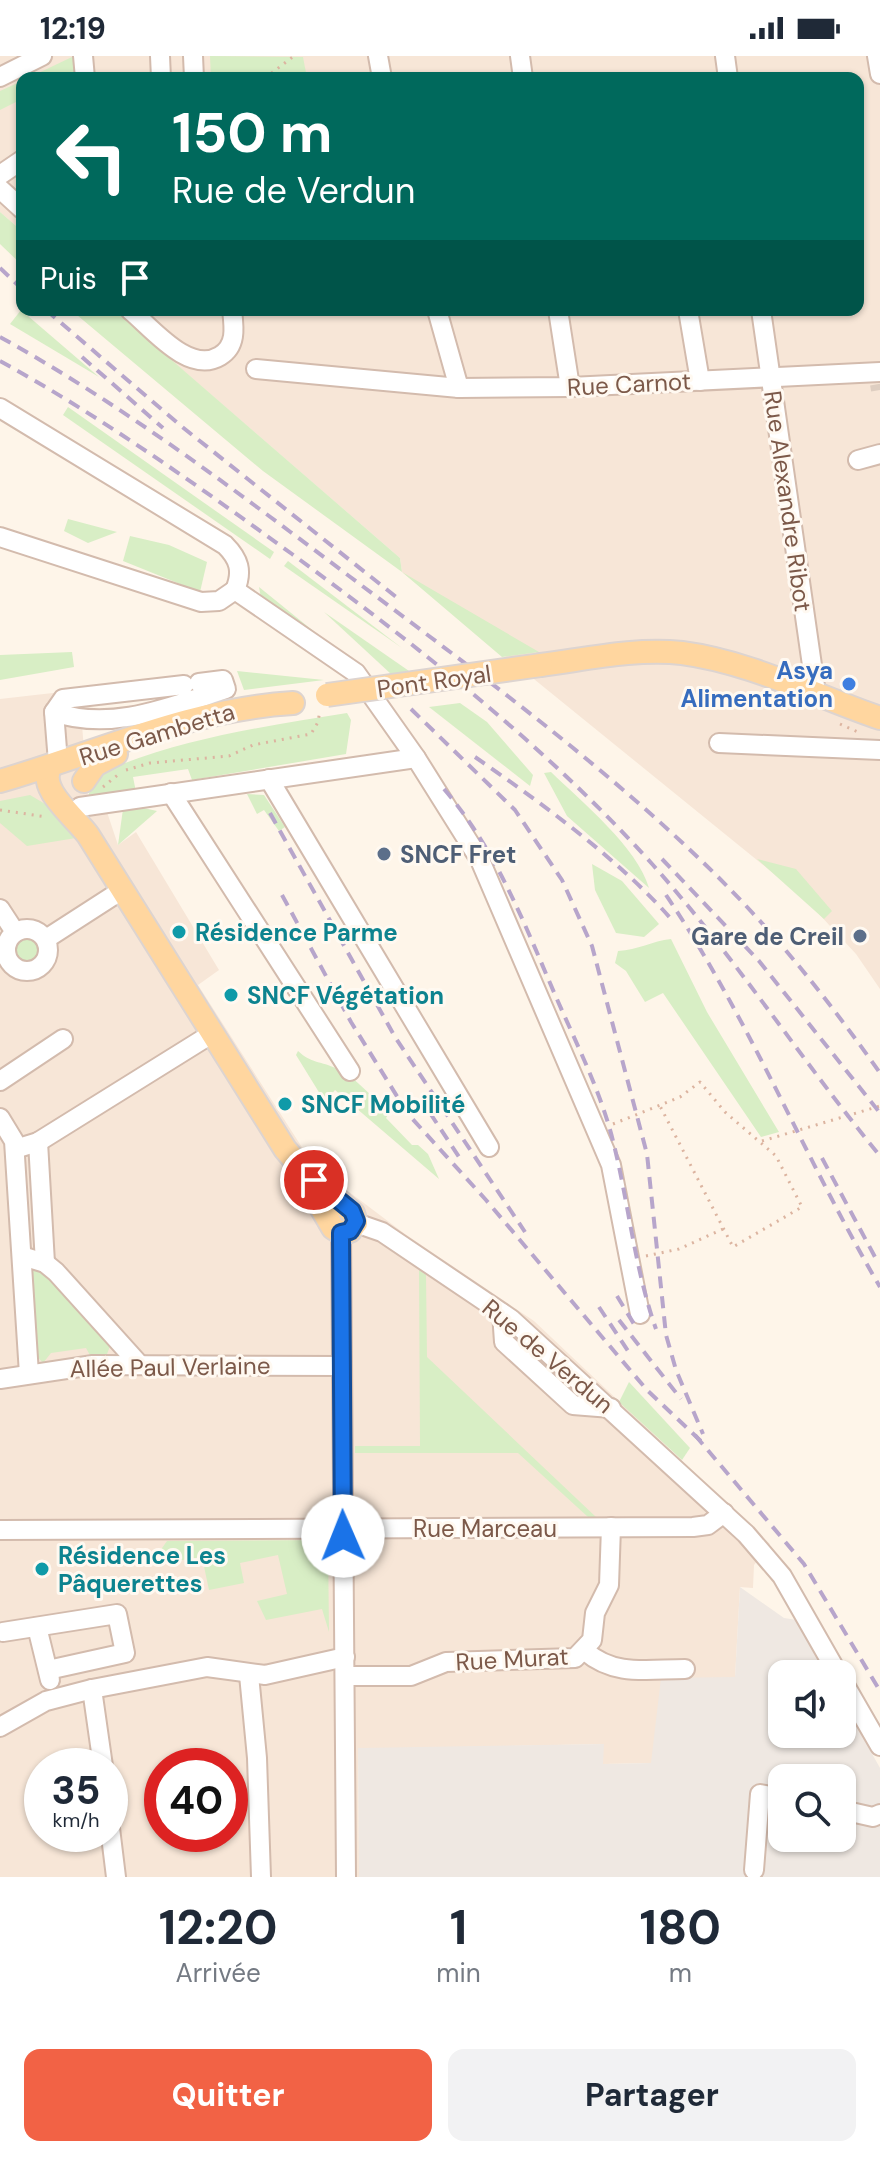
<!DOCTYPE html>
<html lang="fr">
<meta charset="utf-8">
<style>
body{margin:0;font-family:"DM Sans",sans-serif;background:#f2f2f3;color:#1f2937;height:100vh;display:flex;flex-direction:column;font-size:30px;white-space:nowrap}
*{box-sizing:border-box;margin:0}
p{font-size:26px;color:#747a83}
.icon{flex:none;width:44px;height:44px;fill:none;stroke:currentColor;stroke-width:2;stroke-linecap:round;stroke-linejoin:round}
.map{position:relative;height:1821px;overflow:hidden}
.side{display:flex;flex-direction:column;background:#fff;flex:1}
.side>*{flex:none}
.hud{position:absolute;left:16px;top:16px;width:848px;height:244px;border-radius:16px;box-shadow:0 2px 6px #0004;background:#00695c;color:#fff;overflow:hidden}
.tools{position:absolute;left:768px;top:1604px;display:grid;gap:16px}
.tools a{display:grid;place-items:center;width:88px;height:88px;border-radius:16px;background:#fff;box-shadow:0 2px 6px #0004;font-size:40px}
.speed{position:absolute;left:24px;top:1692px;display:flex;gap:16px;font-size:40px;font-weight:700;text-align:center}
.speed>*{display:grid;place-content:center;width:104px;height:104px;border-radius:50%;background:#fff;box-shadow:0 2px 6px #0004;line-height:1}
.speed small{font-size:20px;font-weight:400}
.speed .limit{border:12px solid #d22;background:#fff;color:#111}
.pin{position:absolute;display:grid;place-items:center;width:68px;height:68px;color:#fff;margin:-34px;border:4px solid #fff;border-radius:50%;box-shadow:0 2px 8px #0007}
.me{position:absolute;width:88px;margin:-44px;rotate:359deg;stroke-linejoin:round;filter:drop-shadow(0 0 6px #0008)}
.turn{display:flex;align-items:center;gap:28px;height:168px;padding:0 24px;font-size:36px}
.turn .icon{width:104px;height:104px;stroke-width:2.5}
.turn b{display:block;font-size:56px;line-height:68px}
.then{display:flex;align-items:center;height:76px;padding:0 24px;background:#0003;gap:16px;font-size:30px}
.eta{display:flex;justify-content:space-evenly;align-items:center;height:136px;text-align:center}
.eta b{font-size:48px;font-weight:700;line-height:56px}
.button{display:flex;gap:16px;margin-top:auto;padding:16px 24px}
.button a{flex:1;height:92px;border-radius:16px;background:#f26245;color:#fff;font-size:32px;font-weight:700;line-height:92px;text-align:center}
.button a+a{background:#f2f2f3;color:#1f2937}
.status{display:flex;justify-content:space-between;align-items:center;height:56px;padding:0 40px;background:#fff;direction:ltr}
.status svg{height:22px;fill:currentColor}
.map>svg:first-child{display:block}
</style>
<div class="status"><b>12:19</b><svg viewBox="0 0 49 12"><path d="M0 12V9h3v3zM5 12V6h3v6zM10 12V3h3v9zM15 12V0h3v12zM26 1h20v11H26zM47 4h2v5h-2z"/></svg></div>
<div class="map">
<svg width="880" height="1821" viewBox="0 0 880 1821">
<rect width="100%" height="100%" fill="#fef5e9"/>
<g fill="#f7e6d7" fill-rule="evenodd">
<polygon points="0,0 880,0 880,933 856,898 805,843 402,516 400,502 113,254 858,254 858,22 22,22 22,175 0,156"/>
<path d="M79,634L88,740L107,756L118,789L136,776L219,914L198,929L305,1096L328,1120L405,1178L534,1265L770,1488L754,1509L753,1532L740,1531L735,1622L651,1707L603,1708V1688L358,1693L359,1821H0V643ZM42,1710H110V1778H42ZM162,1710H230V1778H162Z"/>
</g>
<path fill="#efe8e2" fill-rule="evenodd" d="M740,1531L784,1562L797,1564L827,1618H782V1678H842V1644L880,1712V1821H359L358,1692L604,1688L603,1708L651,1707L661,1622L735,1621ZM782,1722H842V1782H782Z"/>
<g fill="#d8eec5">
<polygon points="74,0 77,15 63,22 28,22"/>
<polygon points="210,0 303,1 307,22 211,22"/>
<polygon points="22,25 22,43 0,54 0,35"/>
<polygon points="0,156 22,175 22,209 0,188"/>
<polygon points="21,254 99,321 10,268"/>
<polygon points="71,254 114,254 400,502 402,516 539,596 502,601 402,516 263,415"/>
<polygon points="68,351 274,496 270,503 63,359"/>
<polygon points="68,463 117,476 88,487 64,475"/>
<polygon points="130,480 169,489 207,506 200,536 123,505"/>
<polygon points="288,505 402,592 284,510"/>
<polygon points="259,531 343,599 261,542"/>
<polygon points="324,556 409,615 391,618"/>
<polygon points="72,596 74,611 0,624 0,599"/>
<polygon points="237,615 324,624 244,634"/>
<polygon points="460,647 487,666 533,719 530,730 429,651"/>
<path d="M347,657L351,664L346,698L192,724L188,713L133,721L136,736L88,740L96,719C176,683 261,671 347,657Z"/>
<path d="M551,716C581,745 638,792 649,832L567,760L544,717Z"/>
<polygon points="247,738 264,739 285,771 279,775 264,754 257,758"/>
<polygon points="30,739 57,755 76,782 27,790 0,767 0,745"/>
<polygon points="139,751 157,755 118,789 123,753"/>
<polygon points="757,803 796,813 832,855 824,863"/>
<polygon points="592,808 622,825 659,868 644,881 616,877 595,834"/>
<circle cx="28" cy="894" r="15"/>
<path d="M671,883L707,956L779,1076L761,1081L663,937L645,946L626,915L615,907L618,895C638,894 652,885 671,883Z"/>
<path d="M298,995C311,1007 319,1005 333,1011C354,1019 373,1042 389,1057L386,1062L412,1089H418L428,1098L439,1123L335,1034L325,1046L296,999Z"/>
<polygon points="39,1210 112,1285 107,1298 91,1301 86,1292 51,1297 43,1307 36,1299 31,1211"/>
<polygon points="419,1214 426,1219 427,1301 596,1461 588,1461 518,1397 355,1397 355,1390 420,1390"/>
<polygon points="629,1326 690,1392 682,1404 619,1346"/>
<polygon points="323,1484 328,1487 329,1576 322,1553 266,1564 257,1545 287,1538 278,1499 240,1507 244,1527 209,1534 202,1501 150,1509 167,1485"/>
</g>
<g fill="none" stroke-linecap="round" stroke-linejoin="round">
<polyline stroke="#decec1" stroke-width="18" stroke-dasharray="18 9" stroke-linecap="butt" points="879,328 880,334"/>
<defs>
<g id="minor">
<polyline points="83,0 85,22"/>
<polyline points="160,0 161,22"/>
<polyline points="193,0 194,22"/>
<polyline points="378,0 382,22"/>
<polyline points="520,0 523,22"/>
<polyline points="725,0 728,22"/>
<polyline points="877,0 880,18"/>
<polyline points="0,21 42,0"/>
<polyline points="0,119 22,104"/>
<polyline points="0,133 22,153"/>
<path d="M130,254C152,272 189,319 220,300C237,290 234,271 232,254"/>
<polyline points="437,254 459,332 570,331 880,316"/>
<polyline points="558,254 570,331"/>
<polyline points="688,254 700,325"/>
<polyline points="761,254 816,637"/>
<polyline points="256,313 459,332"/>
<path d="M0,352L225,489C239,503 243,515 235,534"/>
<polyline points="858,404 880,398"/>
<polyline points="0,481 201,546 219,545 235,534 356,617 416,702 480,804 611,1109 640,1258"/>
<path d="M184,629L63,643L54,656C111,676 170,651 226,633L223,624L199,627"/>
<polyline points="54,656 58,706"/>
<polyline points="719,687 880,694"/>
<polyline points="269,723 489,1091"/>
<polyline points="171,737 350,1015"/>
<polyline points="80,751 416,702"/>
<polyline points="0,853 15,876"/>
<circle cx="27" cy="894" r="21"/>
<polyline points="46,883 122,834"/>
<polyline points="0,1025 63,983"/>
<polyline points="0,1062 14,1085 29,1318"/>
<polyline points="38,1086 45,1207"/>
<polyline points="15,1093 38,1086 213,977"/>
<polyline points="356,1167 382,1176 511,1263 746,1478 782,1520 838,1618"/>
<polyline points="341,1177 346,1821"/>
<polyline points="22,1200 45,1207 56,1216 139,1308"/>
<polyline points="502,1257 504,1286 573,1349 611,1352"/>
<polyline points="0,1323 93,1309 342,1310"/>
<polyline points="0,1474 693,1471 708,1469 724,1457"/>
<polyline points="37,1571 50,1624"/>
<polyline points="3,1576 117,1558 125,1597 48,1614"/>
<path d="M585,1595C615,1621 648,1613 685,1613"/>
<polyline points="249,1619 257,1702 261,1821"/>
<polyline points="345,1620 411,1620 446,1606 575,1602 592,1584 595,1557 609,1529 611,1471"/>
<polyline points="842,1624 880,1690"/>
<polyline points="92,1633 103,1710"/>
<polyline points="0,1671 46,1645 92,1633 207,1611 265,1619 345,1601"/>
<polyline points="842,1754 873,1761 880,1758"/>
<polyline points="110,1772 116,1821"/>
<polyline points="754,1814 760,1738 782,1742"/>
</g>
<g id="major">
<path d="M541,609C587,603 635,592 682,597C751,606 815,640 880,662"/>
<path d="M51,710C36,732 74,760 88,779L285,1093L302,1113L353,1157L356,1167L350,1175L341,1177L333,1172L294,1105"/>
<path d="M0,725C97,697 190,653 293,647"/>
<polyline points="84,725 95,709 116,698"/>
</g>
</defs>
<use href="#minor" stroke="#d3bbad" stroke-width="22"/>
<use href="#major" stroke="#ddd4d0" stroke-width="26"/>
<g stroke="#dcb4a0" stroke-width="3" stroke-dasharray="2 6" stroke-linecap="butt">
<polyline points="265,22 294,0"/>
<polyline points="840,668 858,676"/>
<polyline points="126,714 150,707 229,700 253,689 311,678 318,666 320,654"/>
<polyline points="103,731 119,718"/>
<polyline points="0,754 47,761"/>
<polyline points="613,1068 680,1041 700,1026 725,1056 776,1100 802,1151 733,1191 660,1050"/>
<polyline points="762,1085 880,1050"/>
<polyline points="646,1200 679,1193 723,1173"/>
</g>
<use href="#minor" stroke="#fff" stroke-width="18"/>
<use href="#major" stroke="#ffd69f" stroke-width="22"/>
<g stroke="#b7a5cb" stroke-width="4" stroke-dasharray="12 8" stroke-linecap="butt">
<polyline points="0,212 22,233"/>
<polyline points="46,254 181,370 400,544"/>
<path d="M0,281C123,349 236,435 349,520C474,614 602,707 714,817C776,878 830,946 880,1017"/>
<polyline points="82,301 163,372"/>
<path d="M0,305C102,361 198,430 292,498C420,592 547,691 653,809C735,901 802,1005 880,1100"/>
<polyline points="411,653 515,754 562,824 592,890 647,1098 666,1279 676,1314 703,1378"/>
<path d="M475,701C540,746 620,804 672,864"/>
<path d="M444,733C497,795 524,867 556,941C577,989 602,1038 614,1089C629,1150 635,1214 656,1273"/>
<polyline points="270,757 395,981 525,1176"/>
<polyline points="662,803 759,905 880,1057"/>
<polyline points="282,839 351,966 408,1058 486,1144 647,1334 703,1387"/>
<path d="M666,839C749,962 805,1103 880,1231"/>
<polyline points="430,1057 463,1107"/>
<polyline points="822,1102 875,1201"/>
<polyline points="617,1240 637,1273"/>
<polyline points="599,1251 630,1298"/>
<polyline points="619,1264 681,1343"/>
<polyline points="695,1379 804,1508 880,1635"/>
</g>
<defs>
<polyline id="major-bridge" points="327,639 541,609"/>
</defs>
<use href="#major-bridge" stroke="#ddd4d0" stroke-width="26" stroke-linecap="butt"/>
<use href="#major-bridge" stroke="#ffd69f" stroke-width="22"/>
</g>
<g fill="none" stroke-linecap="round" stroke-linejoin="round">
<defs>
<polyline id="route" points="314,1124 352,1155 356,1165 350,1175 341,1177 343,1480"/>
</defs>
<use href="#route" stroke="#114b97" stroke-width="20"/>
<use href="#route" stroke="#1a73e8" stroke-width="14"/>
</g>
<circle fill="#3f7fe0" stroke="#fff9f1" stroke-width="3" cx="849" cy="628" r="8"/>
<g fill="#5c6f8a" stroke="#fff9f1" stroke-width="3">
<circle cx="384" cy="798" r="8"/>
<circle cx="860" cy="880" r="8"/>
</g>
<g fill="#0f9aa8" stroke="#fff9f1" stroke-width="3">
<circle cx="179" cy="876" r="8"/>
<circle cx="231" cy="939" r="8"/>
<circle cx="285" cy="1048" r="8"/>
<circle cx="42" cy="1513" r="8"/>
</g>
<g text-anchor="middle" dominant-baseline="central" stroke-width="6" stroke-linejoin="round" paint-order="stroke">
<g font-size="24" fill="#7c5949" stroke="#fff9f1">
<text transform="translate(629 328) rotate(-3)">Rue Carnot</text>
<text transform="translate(788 445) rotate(82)">Rue Alexandre Ribot</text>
<text transform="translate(434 625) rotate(-8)">Pont Royal</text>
<text transform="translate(157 678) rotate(-17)">Rue Gambetta</text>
<text transform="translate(548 1300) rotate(40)">Rue de Verdun</text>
<text transform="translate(170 1311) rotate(-1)">Allée Paul Verlaine</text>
<text x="485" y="1472">Rue Marceau</text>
<text transform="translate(512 1603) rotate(-3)">Rue Murat</text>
</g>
<g font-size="24" font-weight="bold" fill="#366cbe" stroke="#fff9f1" text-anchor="end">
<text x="833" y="614">Asya<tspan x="833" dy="28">Alimentation</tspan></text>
</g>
<g font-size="24" font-weight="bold" fill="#4e5e75" stroke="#fff9f1" text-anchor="start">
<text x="400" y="798">SNCF Fret</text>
<text x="844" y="880" text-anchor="end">Gare de Creil</text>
</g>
<g font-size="24" font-weight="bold" fill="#0d838f" stroke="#fff9f1" text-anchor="start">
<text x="195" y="876">Résidence Parme</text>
<text x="247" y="939">SNCF Végétation</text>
<text x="301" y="1048">SNCF Mobilité</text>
<text x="58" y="1499">Résidence Les<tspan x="58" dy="28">Pâquerettes</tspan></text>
</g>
</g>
</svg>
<div class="tools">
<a><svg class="icon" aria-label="sound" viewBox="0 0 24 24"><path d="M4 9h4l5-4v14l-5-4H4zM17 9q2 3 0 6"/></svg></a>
<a><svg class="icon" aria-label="search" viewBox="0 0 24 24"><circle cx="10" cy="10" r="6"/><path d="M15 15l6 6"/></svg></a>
</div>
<div class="speed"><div>35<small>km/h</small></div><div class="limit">40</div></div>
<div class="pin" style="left:314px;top:1124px;background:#d93025"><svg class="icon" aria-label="arrive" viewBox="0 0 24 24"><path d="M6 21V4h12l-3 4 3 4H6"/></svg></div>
<svg class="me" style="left:343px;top:1480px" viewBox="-20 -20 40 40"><circle r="19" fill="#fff"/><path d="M0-13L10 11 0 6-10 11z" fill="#1a73e8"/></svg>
<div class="hud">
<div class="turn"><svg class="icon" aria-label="left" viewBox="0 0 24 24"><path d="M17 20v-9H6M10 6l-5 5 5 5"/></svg><div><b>150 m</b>Rue de Verdun</div></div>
<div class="then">Puis<svg class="icon" aria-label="arrive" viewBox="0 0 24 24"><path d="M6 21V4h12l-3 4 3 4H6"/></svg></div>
</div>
</div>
<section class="side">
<div class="eta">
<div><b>12:20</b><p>Arrivée</p></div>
<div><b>1</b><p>min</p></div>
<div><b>180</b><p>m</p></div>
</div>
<div class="button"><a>Quitter</a><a>Partager</a></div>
</section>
